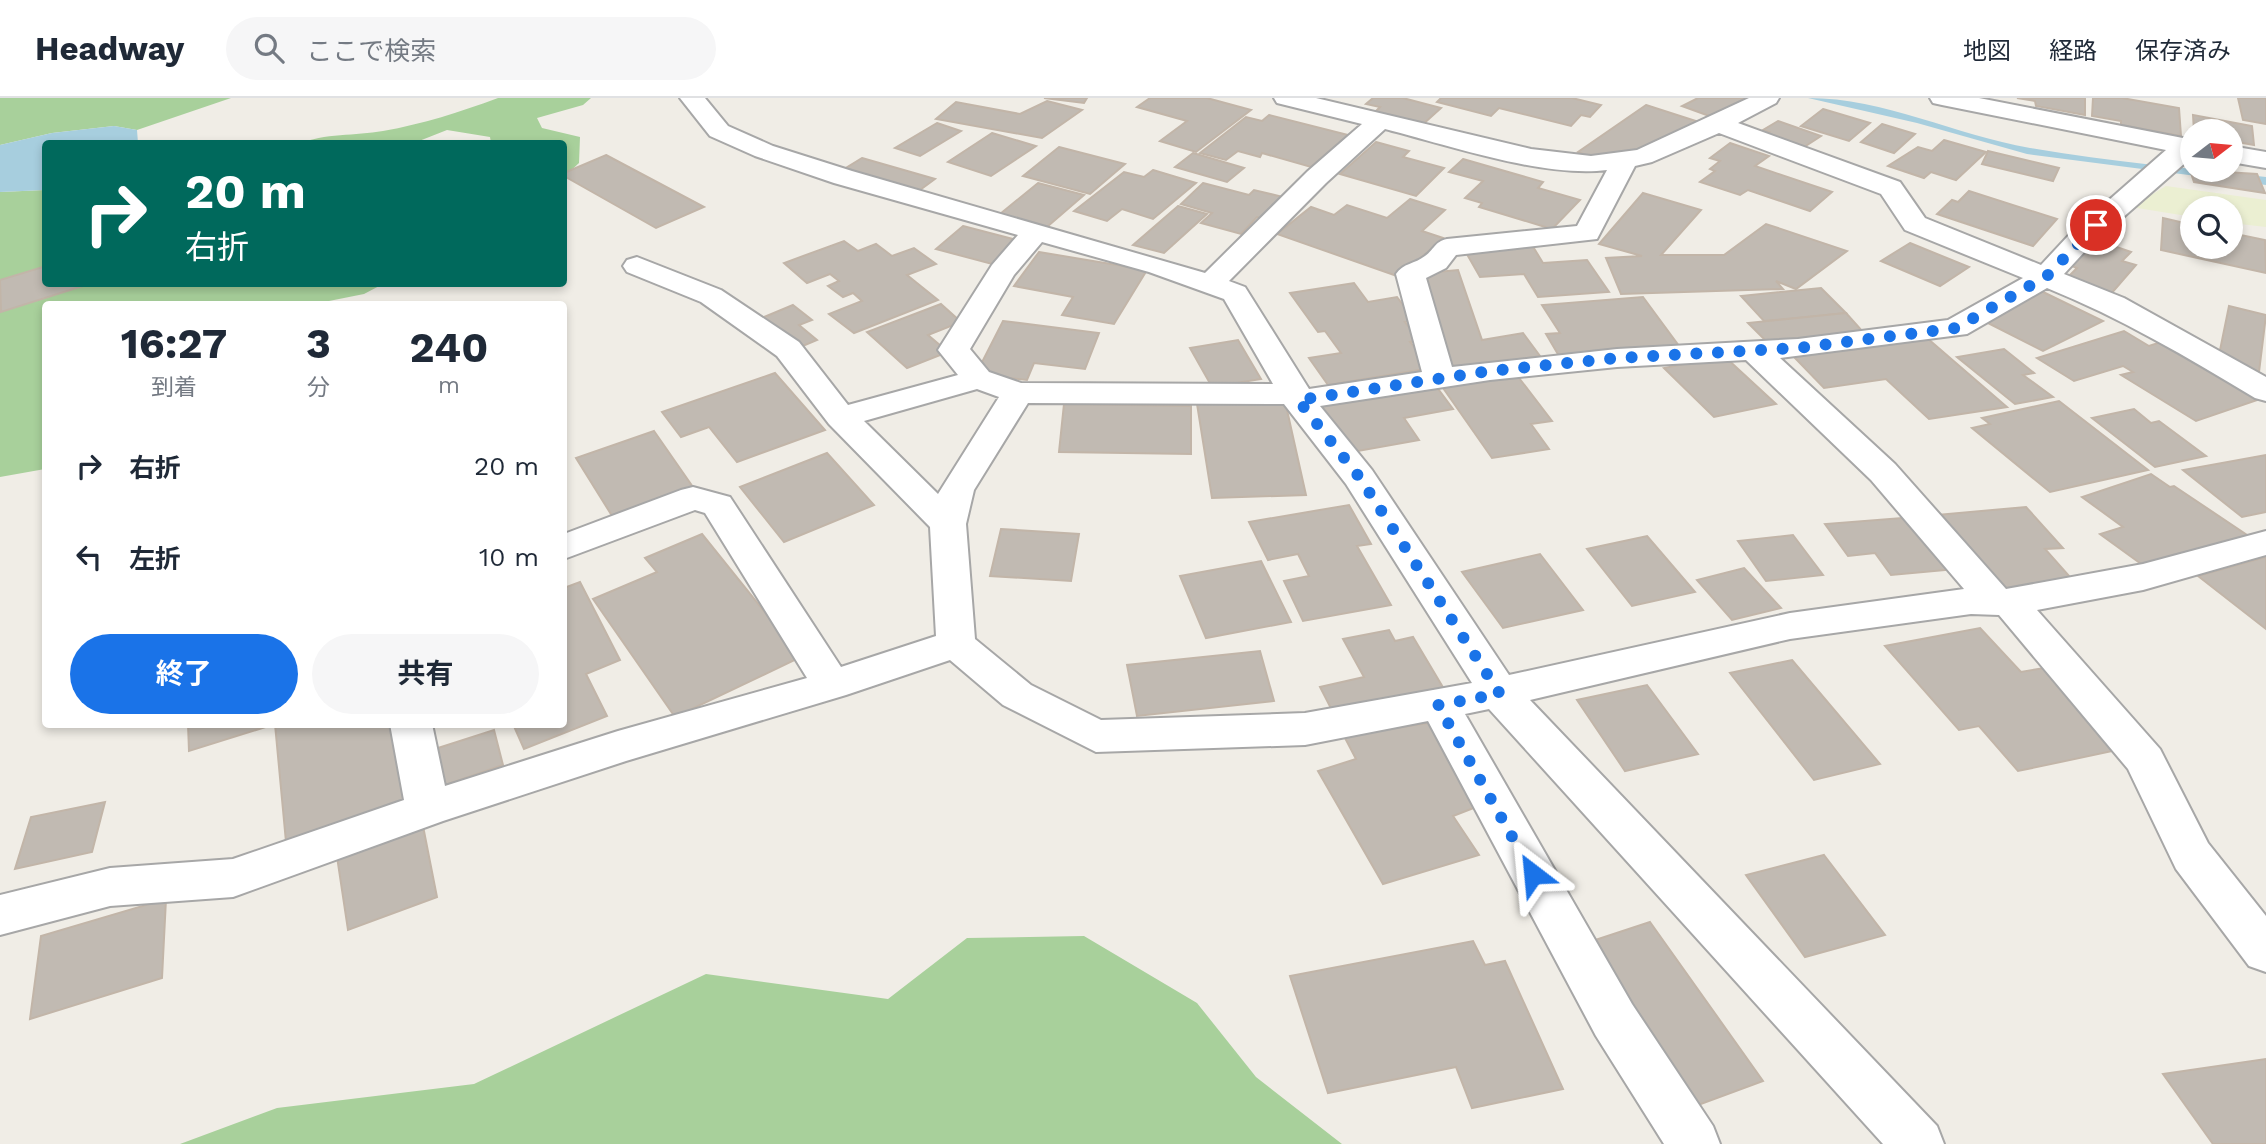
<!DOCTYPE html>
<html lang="ja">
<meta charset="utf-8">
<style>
body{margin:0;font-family:"Work Sans","Noto Sans JP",sans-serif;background:#f6f6f7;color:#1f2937;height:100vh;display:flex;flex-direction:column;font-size:26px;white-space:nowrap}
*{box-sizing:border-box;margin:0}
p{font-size:23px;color:#747a83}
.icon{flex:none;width:38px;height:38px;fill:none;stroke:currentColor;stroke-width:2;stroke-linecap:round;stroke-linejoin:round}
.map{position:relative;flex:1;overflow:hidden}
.panel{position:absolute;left:42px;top:203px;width:525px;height:427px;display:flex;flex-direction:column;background:#fff;border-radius:7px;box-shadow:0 4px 10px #0003}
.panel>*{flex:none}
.hud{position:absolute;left:42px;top:42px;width:525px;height:147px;border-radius:7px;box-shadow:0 4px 10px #0003;background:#00695c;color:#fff;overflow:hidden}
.needle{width:46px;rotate:74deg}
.fabs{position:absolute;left:2180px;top:21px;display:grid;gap:14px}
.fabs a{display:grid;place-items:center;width:63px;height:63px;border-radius:50%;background:#fff;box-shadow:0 4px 10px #0003;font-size:35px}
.pin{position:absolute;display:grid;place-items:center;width:60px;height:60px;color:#fff;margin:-30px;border:4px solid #fff;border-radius:50%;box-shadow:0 2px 7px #0007}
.me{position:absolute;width:77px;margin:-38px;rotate:331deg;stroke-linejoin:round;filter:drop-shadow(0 0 5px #0008)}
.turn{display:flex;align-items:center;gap:24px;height:147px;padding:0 28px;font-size:32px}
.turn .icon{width:91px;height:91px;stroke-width:2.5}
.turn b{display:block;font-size:49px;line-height:60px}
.eta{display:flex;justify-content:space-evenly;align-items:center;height:119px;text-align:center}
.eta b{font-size:42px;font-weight:700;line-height:49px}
.action{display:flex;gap:14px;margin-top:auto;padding:14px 28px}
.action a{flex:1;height:80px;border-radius:42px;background:#1a73e8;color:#fff;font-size:28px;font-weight:700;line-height:80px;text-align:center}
.action a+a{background:#f6f6f7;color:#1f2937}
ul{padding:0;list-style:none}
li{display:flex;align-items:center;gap:21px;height:91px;padding:0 28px}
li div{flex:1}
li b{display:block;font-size:26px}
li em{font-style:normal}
header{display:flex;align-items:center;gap:42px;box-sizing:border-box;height:98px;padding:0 35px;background:#fff;border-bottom:2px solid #e0e1e3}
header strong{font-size:33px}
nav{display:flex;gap:38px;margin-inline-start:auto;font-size:24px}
.search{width:490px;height:63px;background:#f6f6f7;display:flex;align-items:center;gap:18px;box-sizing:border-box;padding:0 24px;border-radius:38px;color:#747a83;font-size:26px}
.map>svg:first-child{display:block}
</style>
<header>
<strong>Headway</strong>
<div class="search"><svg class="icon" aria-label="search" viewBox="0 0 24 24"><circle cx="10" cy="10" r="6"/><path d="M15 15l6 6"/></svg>ここで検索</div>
<nav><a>地図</a><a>経路</a><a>保存済み</a></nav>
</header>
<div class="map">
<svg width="2266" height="1046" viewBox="0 0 2266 1046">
<rect width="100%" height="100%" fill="#f0ede6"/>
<polygon fill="#ebefd2" points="2166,88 2266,102 2266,129 2231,125 2231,110 2193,110 2193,119 2131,109"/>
<g fill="#a8d09b">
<polygon points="0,0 231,0 137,32 114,28 52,35 0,47"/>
<path d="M498,0H591L583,7L537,20L542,30L580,39L579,65L564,79V46L491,45L490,39L447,32L414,45L298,46C325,35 355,38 383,33C423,26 460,14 498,0Z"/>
<polygon points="45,92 46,186 383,186 364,196 314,206 46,206 45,371 0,379 0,94"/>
<polygon points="1084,838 1197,905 1256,979 1342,1046 180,1046 277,1010 474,986 706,876 888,901 967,840"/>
</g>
<polygon fill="#a7cede" points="114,28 137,32 138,45 46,46 45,92 0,94 0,47 52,35"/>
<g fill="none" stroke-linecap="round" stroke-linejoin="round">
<path fill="#a7cede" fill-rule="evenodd" d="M1808,0C1885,0 1955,37 2030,50C2109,64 2188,70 2266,79V87L2027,56L1917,25Z"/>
</g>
<g fill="#c1bab2" stroke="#c2b5a8" stroke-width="2">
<polygon points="1044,0 1087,0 1084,5"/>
<polygon points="1150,0 1207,0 1251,12 1196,54 1160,43 1187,23 1137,9"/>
<polygon points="1373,0 1403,0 1441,10 1420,29 1372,17 1380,9 1366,6"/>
<polygon points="1441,0 1572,0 1601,7 1590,19 1581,17 1571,28 1499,10 1491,18 1437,4"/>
<polygon points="1698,0 1745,0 1755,4 1720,22 1682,8"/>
<polygon points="2017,0 2085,0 2085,17 2036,8 2035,3"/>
<polygon points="2093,0 2122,0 2179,10 2181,38 2121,27 2121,23 2092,18"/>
<polygon points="2238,0 2266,0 2266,26 2243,22"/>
<polygon points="1047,3 1082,12 1042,40 936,21 956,4 1020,16"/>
<polygon points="1646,7 1702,25 1642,57 1601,63 1578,54"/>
<polygon points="1823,11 1870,25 1849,43 1801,28"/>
<polygon points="1269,17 1348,37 1311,69 1262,55 1260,59 1238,53 1226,62 1200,55 1246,19 1262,23"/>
<polygon points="2193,17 2252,28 2254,47 2231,43 2231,33 2194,33"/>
<polygon points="1778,23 1821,38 1798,53 1760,39 1769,34 1763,32"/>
<polygon points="937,25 961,33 920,58 895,50"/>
<polygon points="1882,26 1915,36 1894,55 1861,44"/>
<polygon points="992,35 1036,48 991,78 948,64"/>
<polygon points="1944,42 1986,54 1956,82 1931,74 1924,80 1888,68 1918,49 1932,53"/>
<polygon points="1376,44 1409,53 1403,59 1444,70 1416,98 1340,76"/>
<polygon points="1730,45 1769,58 1755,68 1832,94 1810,113 1748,92 1740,97 1700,84 1715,73 1710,71 1720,63 1710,60"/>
<polygon points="1059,49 1125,66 1090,96 1023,78"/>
<polygon points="1988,53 2059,70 2053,83 1982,66"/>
<polygon points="1193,55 1244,70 1227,84 1175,69"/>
<polygon points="606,57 704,109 656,130 564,78 564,75"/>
<polygon points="862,60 935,81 916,95 841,73"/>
<polygon points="1463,61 1543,84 1538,90 1580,102 1552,131 1479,109 1482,105 1465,100 1483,83 1449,74"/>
<polygon points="2188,66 2193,67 2193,72 2257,76 2265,95 2194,84"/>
<polygon points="1153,72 1196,85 1153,121 1122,111 1107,123 1074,113 1124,74 1144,79"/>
<polygon points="1038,85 1084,97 1047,129 1000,116"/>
<polygon points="1203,85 1249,97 1254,92 1287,100 1266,121 1257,119 1241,136 1201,125 1212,115 1181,106"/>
<polygon points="1969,93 2057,121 2033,148 1937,116 1952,102 1958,104"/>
<polygon points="1643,95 1701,112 1661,157 1724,157 1766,126 1847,153 1796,191 1776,183 1783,191 1621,196 1606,160 1642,158 1599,146"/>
<polygon points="1410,101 1445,112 1422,133 1443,140 1400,179 1277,136 1311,109 1334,117 1347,107 1387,120"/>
<polygon points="1178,108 1207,116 1164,155 1133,147"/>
<polygon points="2163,120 2193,127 2193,149 2231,149 2231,135 2265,142 2266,175 2161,152"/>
<polygon points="963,128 1017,142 992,166 936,151"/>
<polygon points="844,143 858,153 876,146 892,158 914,150 936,166 907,177 938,202 854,235 829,216 862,203 853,195 843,199 828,188 839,183 830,176 807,185 784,165"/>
<polygon points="2102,144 2131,154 2122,163 2136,167 2110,197 2066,181 2077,170 2067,166 2086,146 2096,149"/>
<polygon points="1910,145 1969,169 1940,188 1881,163"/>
<polygon points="1532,147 1543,165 1587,162 1609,194 1538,199 1524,176 1480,179 1464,151"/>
<polygon points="1039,154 1147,172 1114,226 1062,217 1073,199 1014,188"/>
<polygon points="46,168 46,186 89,186 1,214 0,182"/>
<polygon points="1458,172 1482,242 1523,235 1540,258 1447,273 1416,176"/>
<polygon points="1354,185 1368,204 1397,199 1415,223 1405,224 1419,242 1410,244 1431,270 1328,287 1309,260 1341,255 1325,233 1318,234 1290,195"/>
<polygon points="1821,190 1846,215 1764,223 1741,198"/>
<polygon points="2041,193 2103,223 2043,253 1980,221"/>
<polygon points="1643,199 1679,248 1559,258 1546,236 1560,235 1542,207"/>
<polygon points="941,206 961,224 928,237 948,254 907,270 867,234"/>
<polygon points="793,207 812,222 799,227 817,242 793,252 757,222"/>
<polygon points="2229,208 2266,217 2259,274 2218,262"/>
<polygon points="1846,215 1863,234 1768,245 1748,225"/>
<polygon points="1003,223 1099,235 1085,271 1034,265 1027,282 976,276"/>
<polygon points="2124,233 2149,248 2164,243 2263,300 2196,323 2121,277 2133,274 2123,268 2074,283 2037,260"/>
<polygon points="1927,240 2007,309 1929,321 1886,281 1824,290 1793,258"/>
<polygon points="1238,242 1261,281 1212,289 1190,250"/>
<polygon points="2004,251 2034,275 2023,277 2053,299 2015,306 1957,259"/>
<polygon points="1724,258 1776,306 1714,319 1664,270"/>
<polygon points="775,275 825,332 737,364 709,329 681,339 662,314"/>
<polygon points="1516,276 1552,323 1531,326 1549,351 1492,360 1441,287"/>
<polygon points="1436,288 1453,311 1404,320 1419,342 1347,355 1318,308"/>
<polygon points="1285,303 1306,397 1212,400 1197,306"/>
<polygon points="2059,303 2148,372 2050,394 1972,330 1990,326 1982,320"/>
<polygon points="1064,306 1191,308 1191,356 1059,354"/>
<polygon points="2134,311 2151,325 2159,323 2206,358 2155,369 2092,320"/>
<polygon points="654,333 695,392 614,421 576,360"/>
<polygon points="827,355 874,407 784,444 740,389"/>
<polygon points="2266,357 2266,414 2242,419 2183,372"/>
<polygon points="2151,376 2170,389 2174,388 2247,437 2148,471 2100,436 2123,429 2082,399"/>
<polygon points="1349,407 1371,446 1357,448 1391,507 1303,523 1284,483 1309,478 1298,456 1268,462 1249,424"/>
<polygon points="2026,409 2063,450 2045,451 2077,487 2000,495 1936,417"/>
<polygon points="1915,419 1957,471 1891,477 1875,455 1848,458 1825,426"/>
<polygon points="1001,431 1079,436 1071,483 990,478"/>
<polygon points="702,436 801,559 675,619 593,501 657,474 645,460"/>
<polygon points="1793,437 1823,477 1766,483 1738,443"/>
<polygon points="1647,438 1695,494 1632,508 1587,451"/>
<polygon points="1540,456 1583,512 1503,530 1462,474"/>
<polygon points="2266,459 2266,531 2198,478"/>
<polygon points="1261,463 1291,524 1206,540 1180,478"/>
<polygon points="1744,470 1781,510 1732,522 1697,482"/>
<polygon points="580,484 620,562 586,576 607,618 524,651 513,626 564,626 564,490"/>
<polygon points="1980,530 2021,574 2044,570 2122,651 2018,673 1979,628 1959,632 1885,548"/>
<polygon points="1389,532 1395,543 1413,539 1447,596 1336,620 1320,589 1364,579 1343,541"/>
<polygon points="1260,553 1274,603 1137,618 1127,567"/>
<polygon points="1792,562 1880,666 1814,682 1730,575"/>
<polygon points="1647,587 1698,656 1625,673 1577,602"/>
<polygon points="1435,624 1484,706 1453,718 1479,757 1383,786 1318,673 1356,661 1344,638"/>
<polygon points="188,626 275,626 189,653"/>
<polygon points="275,626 400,626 414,702 286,744"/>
<polygon points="494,632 503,667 442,688 435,651"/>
<polygon points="105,704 92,754 15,771 31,719"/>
<polygon points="422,723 437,799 348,832 336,752"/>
<polygon points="1824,757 1885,837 1805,859 1746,777"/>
<polygon points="166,801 162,880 30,921 41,838"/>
<polygon points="1650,824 1763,983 1698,1007 1589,844"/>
<polygon points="1473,843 1485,867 1505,863 1563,991 1472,1010 1456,969 1328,995 1290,878"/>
<polygon points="2266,961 2266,1046 2213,1046 2163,976"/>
</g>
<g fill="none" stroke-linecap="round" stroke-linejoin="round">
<defs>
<g id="minor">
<path d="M680,0H705L728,28L773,48L852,73L1205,175L1308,73L1362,26L1277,5L1274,0H1316L1531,51L1591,58L1637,52L1749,0H1779L1776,5L1738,25L1900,84L1925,120L2041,167L2068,138L2166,52L1942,7L1933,5L1930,0H1979L2193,42V58L2088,150L2064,176L2124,200L2266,279V303L2255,300C2187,259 2121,220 2047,190L1967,236L1780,260L1895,366L2006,491L2143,466L2266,433V457L2143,492L2037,512L2160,651L2208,745L2266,818V874L2249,868L2176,771L2128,671L1999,517L1971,516L1790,541L1530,602L1937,1028L1944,1046H1883L1489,611L1465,616L1632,906L1713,1028L1720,1046H1664L1596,938L1428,623L1305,647L1096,654L1003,607L950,562L846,597L626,663L443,723L233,799L110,808L0,837V797L110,770L233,761L404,702L390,626H432L445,688L618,633L807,580L705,415L695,412L564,461V436L681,392L693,389L730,399L841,569L936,538L930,429L829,326L777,258L701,204L627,174L623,168L627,162L637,159L721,192L799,244L848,307L958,277L938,252L992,167L1018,137L834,85L755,58L710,38ZM1385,31C1448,47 1543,80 1607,72L1577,128L1447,141C1434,144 1435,151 1425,158C1415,166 1403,165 1396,176L1422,274L1309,291L1245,189L1229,183L1326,85ZM1719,35L1881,96L1905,132L2023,180L1948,222L1798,241L1617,251L1452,269L1426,180L1446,170L1456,157L1597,141L1635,68L1652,64ZM1042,144L1149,174L1224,201L1273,286L1021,285L989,274L970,251L1014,177ZM1746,262L1871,382L1964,491L1790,515L1509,577L1372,372L1320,308L1490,282L1617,269ZM977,291L999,299L938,396L864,323ZM1028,305L1284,306L1346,386L1472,585L1305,615L1101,622L1031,587L975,541L966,426L974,392Z"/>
<polygon points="2231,48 2266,54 2266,70 2231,64"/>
</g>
</defs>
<use href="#minor" stroke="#a7a7a7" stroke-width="4"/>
<use href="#minor" fill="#fff" fill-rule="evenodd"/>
</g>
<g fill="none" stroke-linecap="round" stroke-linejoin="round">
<polyline stroke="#1a73e8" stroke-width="12" stroke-dasharray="0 21.6" points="1533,776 1438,607 1500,596 1360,380 1298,302 1490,273 1617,260 1798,250 1956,230 2047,178 2096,127"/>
</g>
</svg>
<div class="fabs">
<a><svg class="needle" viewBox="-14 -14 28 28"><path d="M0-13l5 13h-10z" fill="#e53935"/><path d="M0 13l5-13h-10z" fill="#747a83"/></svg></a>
<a><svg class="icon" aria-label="search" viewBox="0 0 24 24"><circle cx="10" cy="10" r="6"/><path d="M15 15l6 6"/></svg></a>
</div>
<div class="pin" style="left:2096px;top:127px;background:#d93025"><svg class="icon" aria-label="arrive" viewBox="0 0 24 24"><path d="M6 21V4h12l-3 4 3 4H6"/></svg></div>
<svg class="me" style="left:1533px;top:776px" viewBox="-20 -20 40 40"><path d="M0-17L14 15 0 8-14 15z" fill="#1a73e8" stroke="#fff" stroke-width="4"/></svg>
<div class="hud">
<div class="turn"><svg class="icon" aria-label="right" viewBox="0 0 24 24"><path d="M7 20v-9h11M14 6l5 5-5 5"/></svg><div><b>20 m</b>右折</div></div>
</div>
<section class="panel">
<div class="eta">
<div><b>16:27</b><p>到着</p></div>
<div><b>3</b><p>分</p></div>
<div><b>240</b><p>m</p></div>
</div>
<ul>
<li><svg class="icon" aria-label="right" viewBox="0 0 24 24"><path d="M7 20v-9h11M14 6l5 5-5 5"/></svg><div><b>右折</b></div><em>20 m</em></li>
<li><svg class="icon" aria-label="left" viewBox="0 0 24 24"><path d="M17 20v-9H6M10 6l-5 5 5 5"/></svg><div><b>左折</b></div><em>10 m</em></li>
</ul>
<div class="action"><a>終了</a><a>共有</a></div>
</section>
</div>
